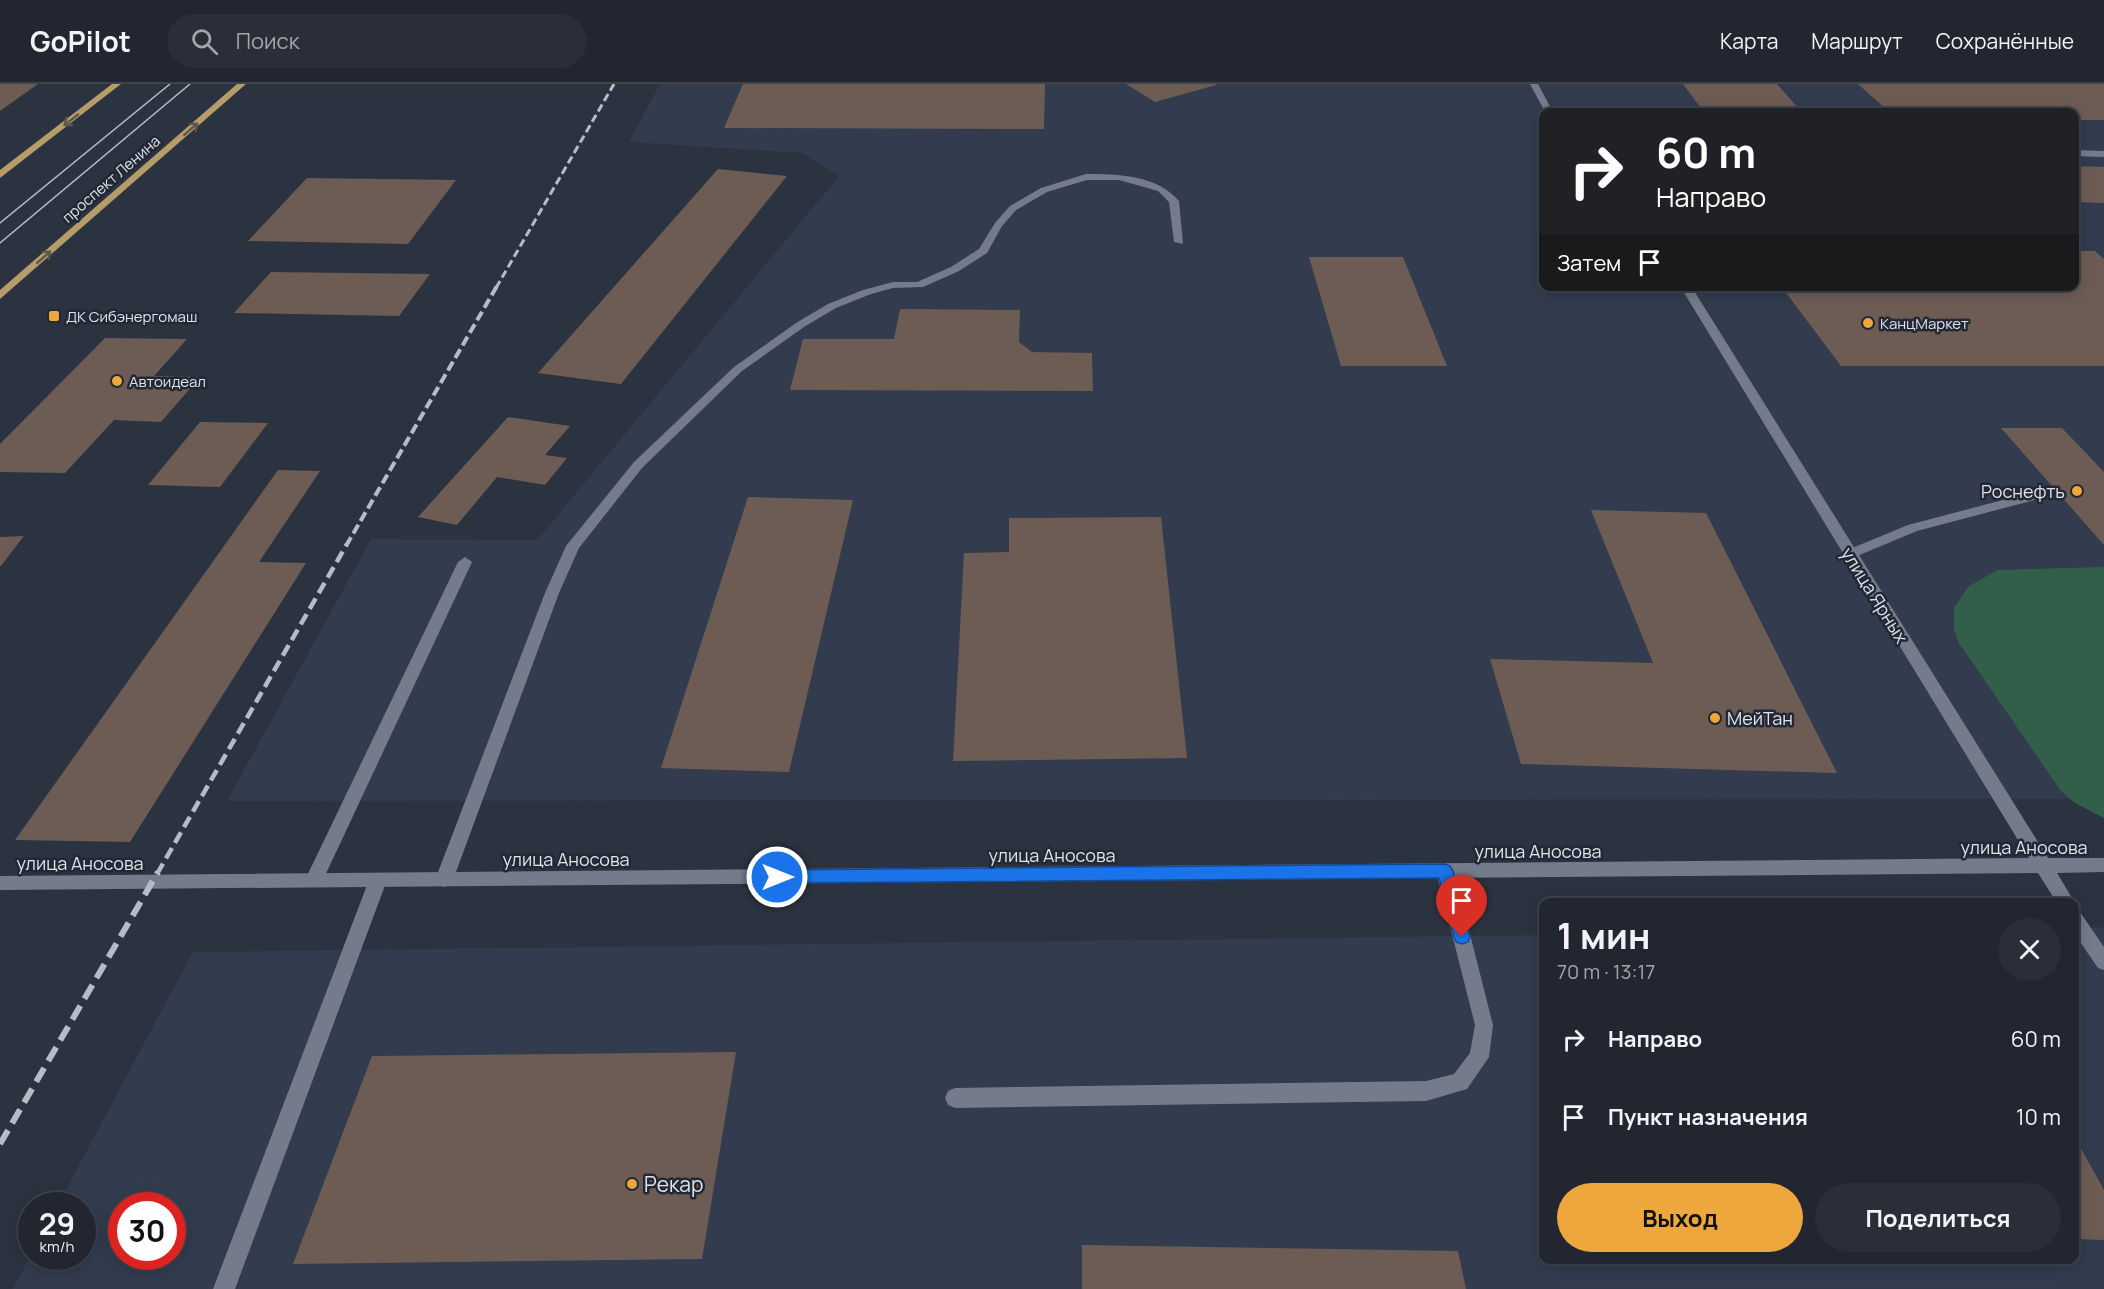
<!DOCTYPE html>
<html lang="ru">
<meta charset="utf-8">
<style>
body{margin:0;font-family:Manrope,sans-serif;background:#292e38;color:#f1f3f6;height:100vh;display:flex;flex-direction:column;font-size:22px;white-space:nowrap}
*{box-sizing:border-box;margin:0}
p{font-size:20px;color:#a2a5ab}
.icon{flex:none;width:33px;height:33px;fill:none;stroke:currentColor;stroke-width:2;stroke-linecap:round;stroke-linejoin:round}
.map{position:relative;flex:1;overflow:hidden}
.drawer{position:absolute;left:1539px;top:814px;width:540px;height:366px;display:flex;flex-direction:column;background:#212630;border-radius:12px;box-shadow:0 3px 15px #0003,0 0 0 2px #3e434c}
.drawer>*{flex:none}
.hud{position:absolute;left:1539px;top:24px;width:540px;height:183px;border-radius:12px;box-shadow:0 3px 15px #0003,0 0 0 2px #3e434c;background:#202124;color:#fff;overflow:hidden}
.speed{position:absolute;left:18px;top:1108px;display:flex;gap:12px;font-size:30px;font-weight:700;text-align:center}
.speed>*{display:grid;place-content:center;width:78px;height:78px;border-radius:50%;background:#212630;box-shadow:0 3px 15px #0003,0 0 0 2px #3e434c;line-height:1}
.speed small{font-size:15px;font-weight:400}
.speed .limit{border:9px solid #d22;background:#fff;color:#111}
.pin{position:absolute;display:grid;place-items:center;width:51px;height:51px;color:#fff;margin:-62px -26px;border-radius:50% 50% 50% 0;rotate:-45deg;box-shadow:0 0 6px #0007}
.pin .icon{rotate:45deg}
.me{position:absolute;width:66px;margin:-33px;rotate:90deg;stroke-linejoin:round;filter:drop-shadow(0 0 4px #0008)}
.turn{display:flex;align-items:center;gap:21px;height:126px;padding:0 18px;font-size:27px}
.turn .icon{width:78px;height:78px;stroke-width:2.5}
.turn b{display:block;font-size:42px;line-height:51px}
.then{display:flex;align-items:center;height:57px;padding:0 18px;background:#0003;gap:12px;font-size:22px}
.round{display:grid;place-items:center;flex:none;width:63px;height:63px;border-radius:32px;background:#292e38}
.headline{display:flex;align-items:center;justify-content:space-between;height:102px;padding:0 18px}
h1{font-size:36px;font-weight:700;line-height:45px}
.cta{display:flex;gap:12px;margin-top:auto;padding:12px 18px}
.cta a{flex:1;height:69px;border-radius:36px;background:#eea73c;color:#111;font-size:24px;font-weight:700;line-height:69px;text-align:center}
.cta a+a{background:#292e38;color:#f1f3f6}
ul{padding:0;list-style:none}
li{display:flex;align-items:center;gap:18px;height:78px;padding:0 18px}
li div{flex:1}
li b{display:block;font-size:22px}
li em{font-style:normal}
header{display:flex;align-items:center;gap:36px;box-sizing:border-box;height:84px;padding:0 30px;background:#212630;border-bottom:2px solid #3e434c}
header strong{font-size:28px}
nav{display:flex;gap:33px;margin-inline-start:auto;font-size:21px}
.search{width:420px;height:54px;background:#292e38;display:flex;align-items:center;gap:15px;box-sizing:border-box;padding:0 21px;border-radius:33px;color:#a2a5ab;font-size:22px}
.map>svg:first-child{display:block}
</style>
<header>
<strong>GoPilot</strong>
<div class="search"><svg class="icon" aria-label="search" viewBox="0 0 24 24"><circle cx="10" cy="10" r="6"/><path d="M15 15l6 6"/></svg>Поиск</div>
<nav><a>Карта</a><a>Маршрут</a><a>Сохранённые</a></nav>
</header>
<div class="map">
<svg width="2104" height="1205" viewBox="0 0 2104 1205">
<rect width="100%" height="100%" fill="#2c3340"/>
<g fill="#323c4e" fill-rule="evenodd">
<path d="M660,0H2104V715L227,717L371,455L537,456L839,92L803,69L629,58ZM1544,28H2074V202H1544Z"/>
<path d="M2104,843V1205H13L31,1170L32,1173H82V1122H57L193,868L1543,851L1544,1176H2074L2075,844ZM122,1122H172V1173H122Z"/>
</g>
<polygon fill="#325f4a" points="2104,483 2104,734 2075,719 2061,707 1959,559 1954,546 1954,524 1969,502 1998,486"/>
<g fill="#6c5c54">
<polygon points="0,0 38,0 0,27"/>
<polygon points="743,0 1045,0 1044,45 724,44"/>
<polygon points="1126,0 1216,0 1216,1 1155,18"/>
<polygon points="1683,0 1777,0 1799,25 1700,23"/>
<polygon points="1858,0 2104,0 2104,36 2074,36 2074,28 1889,28"/>
<polygon points="2074,82 2104,83 2104,119 2074,118"/>
<polygon points="718,85 787,92 621,300 538,289"/>
<polygon points="307,94 456,96 408,160 248,157"/>
<polygon points="2074,167 2095,167 2104,175 2104,282 1841,282 1781,202 2074,202"/>
<polygon points="1309,173 1403,173 1447,282 1341,282"/>
<polygon points="271,188 430,190 399,232 234,229"/>
<polygon points="900,225 1020,226 1019,258 1032,268 1092,269 1093,307 790,306 803,255 894,255"/>
<polygon points="105,254 187,255 154,292 200,293 161,338 114,336 65,389 0,388 0,360"/>
<polygon points="508,333 570,342 545,371 567,374 545,401 497,393 457,441 418,433"/>
<polygon points="200,338 268,339 220,403 148,401"/>
<polygon points="2001,344 2062,344 2104,388 2104,461"/>
<polygon points="278,386 320,387 259,478 306,479 130,758 15,756"/>
<polygon points="748,413 853,416 789,688 661,684"/>
<polygon points="1591,426 1706,429 1837,689 1521,680 1490,575 1653,579"/>
<polygon points="1161,433 1187,674 953,677 964,469 1009,468 1009,434"/>
<polygon points="24,452 0,483 0,453"/>
<polygon points="736,968 702,1175 293,1180 372,972"/>
<polygon points="2074,1052 2104,1106 2104,1156 2074,1155"/>
<polygon points="1082,1161 1458,1167 1466,1205 1082,1205"/>
</g>
<g fill="none" stroke-linecap="round" stroke-linejoin="round">
<g fill="#747c8b" fill-rule="evenodd">
<polygon points="1530,0 1538,0 1553,28 1545,28"/>
<polygon points="2074,66 2104,67 2104,73 2074,72"/>
<path d="M1086,90C1118,90 1157,91 1179,117L1183,160L1174,158L1169,118L1158,107L1119,96H1087L1047,108L1016,126L1002,142L987,169L959,187L923,203L893,204L871,210L836,224L804,243L742,287L642,384L579,464L559,509L453,796L450,801L444,803L438,801L435,796L545,509L566,462L634,378L734,283L796,239L828,220L863,206L893,198H917L951,183L979,165L995,139L1010,122L1041,104Z"/>
<polygon points="2056,402 2062,406 2061,409 1917,447 1850,475 1843,470 1845,467 1908,441"/>
<polygon points="465,473 472,478 323,796 320,801 314,803 308,801 305,796 458,478"/>
<polygon points="1445,780 1451,782 1454,787 1493,941 1489,973 1467,1005 1426,1017 955,1024 948,1021 945,1014 948,1007 955,1004 1426,997 1454,990 1470,969 1475,941 1436,787 1439,782"/>
<polygon points="378,789 384,791 387,796 235,1205 213,1205 369,796 372,791"/>
</g>
<g fill="#747c8b" fill-rule="evenodd">
<polygon points="1680,202 1691,202 2048,774 2104,774 2104,788 2057,789 2075,819 2057,819 2038,789 0,806 0,792 2029,774"/>
<polygon points="2074,825 2080,828 2104,863 2104,886 2098,884 2074,849"/>
</g>
<g fill="#b59c69" fill-rule="evenodd">
<polygon points="112,0 121,0 0,94 0,86"/>
<polygon points="237,0 246,0 0,215 0,206"/>
</g>
<g stroke="#b7bbc5" stroke-width="1.5">
<polyline points="0,139 170,0"/>
<polyline points="0,159 190,0"/>
</g>
<polyline stroke="#b7bbc5" stroke-width="3" stroke-dasharray="8 4" stroke-linecap="butt" points="496,204 614,0"/>
<polyline stroke="#b7bbc5" stroke-width="4" stroke-dasharray="10 4.5" stroke-linecap="butt" points="346,462 497,202"/>
<polyline stroke="#b7bbc5" stroke-width="4.5" stroke-dasharray="12 6" stroke-linecap="butt" points="157,790 347,460"/>
<polyline stroke="#b7bbc5" stroke-width="6" stroke-dasharray="16 8" stroke-linecap="butt" points="0,1060 158,788"/>
</g>
<defs><path id="oneway-shaft" d="M-6 0H5M1.5-3L5.5 0L1.5 3" fill="none" stroke-width="1.6" stroke-linecap="round" stroke-linejoin="round" transform="scale(1.5)"/></defs>
<g stroke="#5d574a">
<use href="#oneway-shaft" transform="translate(71 36) rotate(142)"/>
<use href="#oneway-shaft" transform="translate(191 45) rotate(-41)"/>
<use href="#oneway-shaft" transform="translate(44 173) rotate(-41)"/>
</g>
<polygon fill="#1a73e8" stroke="#114b97" stroke-width="1.5" points="1445,780 1450,782 1453,787 1470,853 1468,858 1462,860 1456,858 1454,853 1439,794 777,799 772,797 770,793 772,788 777,786"/>
<g fill="#eea73c" stroke="#222935" stroke-width="2">
<rect x="48" y="226" width="12" height="12" rx="3"/>
<circle cx="1868" cy="239" r="6"/>
<circle cx="117" cy="297" r="6"/>
<circle cx="2077" cy="407" r="6"/>
<circle cx="1715" cy="634" r="6"/>
<circle cx="632" cy="1100" r="6"/>
</g>
<g text-anchor="middle" dominant-baseline="central" stroke-width="5" stroke-linejoin="round" paint-order="stroke">
<g font-size="15" fill="#dee2eb" stroke="#222935">
<text transform="translate(111 95) rotate(-41)">проспект Ленина</text>
</g>
<g font-size="15" fill="#dee2eb" stroke="#222935" text-anchor="start">
<text x="66" y="232">ДК Сибэнергомаш</text>
<text x="1880" y="239">КанцМаркет</text>
<text x="129" y="297">Автоидеал</text>
</g>
<g font-size="18" fill="#dee2eb" stroke="#222935" text-anchor="end">
<text x="2065" y="407">Роснефть</text>
<text x="1727" y="634" text-anchor="start">МейТан</text>
</g>
<g font-size="18" fill="#dee2eb" stroke="#222935">
<text transform="translate(1875 511) rotate(58)">улица Ярных</text>
<text x="2024" y="763">улица Аносова</text>
<text x="1538" y="767">улица Аносова</text>
<text x="1052" y="771">улица Аносова</text>
<text x="566" y="775">улица Аносова</text>
<text x="80" y="779">улица Аносова</text>
</g>
<g font-size="21" fill="#dee2eb" stroke="#222935" text-anchor="start">
<text x="644" y="1100">Рекар</text>
</g>
</g>
</svg>
<div class="speed"><div>29<small>km/h</small></div><div class="limit">30</div></div>
<div class="pin" style="left:1462px;top:853px;background:#d93025"><svg class="icon" aria-label="arrive" viewBox="0 0 24 24"><path d="M6 21V4h12l-3 4 3 4H6"/></svg></div>
<svg class="me" style="left:777px;top:793px" viewBox="-20 -20 40 40"><circle r="17" fill="#1a73e8" stroke="#fff" stroke-width="3"/><path d="M0-11L8 9 0 5-8 9z" fill="#fff"/></svg>
<div class="hud">
<div class="turn"><svg class="icon" aria-label="right" viewBox="0 0 24 24"><path d="M7 20v-9h11M14 6l5 5-5 5"/></svg><div><b>60 m</b>Направо</div></div>
<div class="then">Затем<svg class="icon" aria-label="arrive" viewBox="0 0 24 24"><path d="M6 21V4h12l-3 4 3 4H6"/></svg></div>
</div>
<section class="drawer">
<div class="headline"><div><h1>1 мин</h1><p>70 m · 13:17</p></div><a class="round"><svg class="icon" aria-label="close" viewBox="0 0 24 24"><path d="M6 6l12 12M18 6L6 18"/></svg></a></div>
<ul>
<li><svg class="icon" aria-label="right" viewBox="0 0 24 24"><path d="M7 20v-9h11M14 6l5 5-5 5"/></svg><div><b>Направо</b></div><em>60 m</em></li>
<li><svg class="icon" aria-label="arrive" viewBox="0 0 24 24"><path d="M6 21V4h12l-3 4 3 4H6"/></svg><div><b>Пункт назначения</b></div><em>10 m</em></li>
</ul>
<div class="cta"><a>Выход</a><a>Поделиться</a></div>
</section>
</div>
